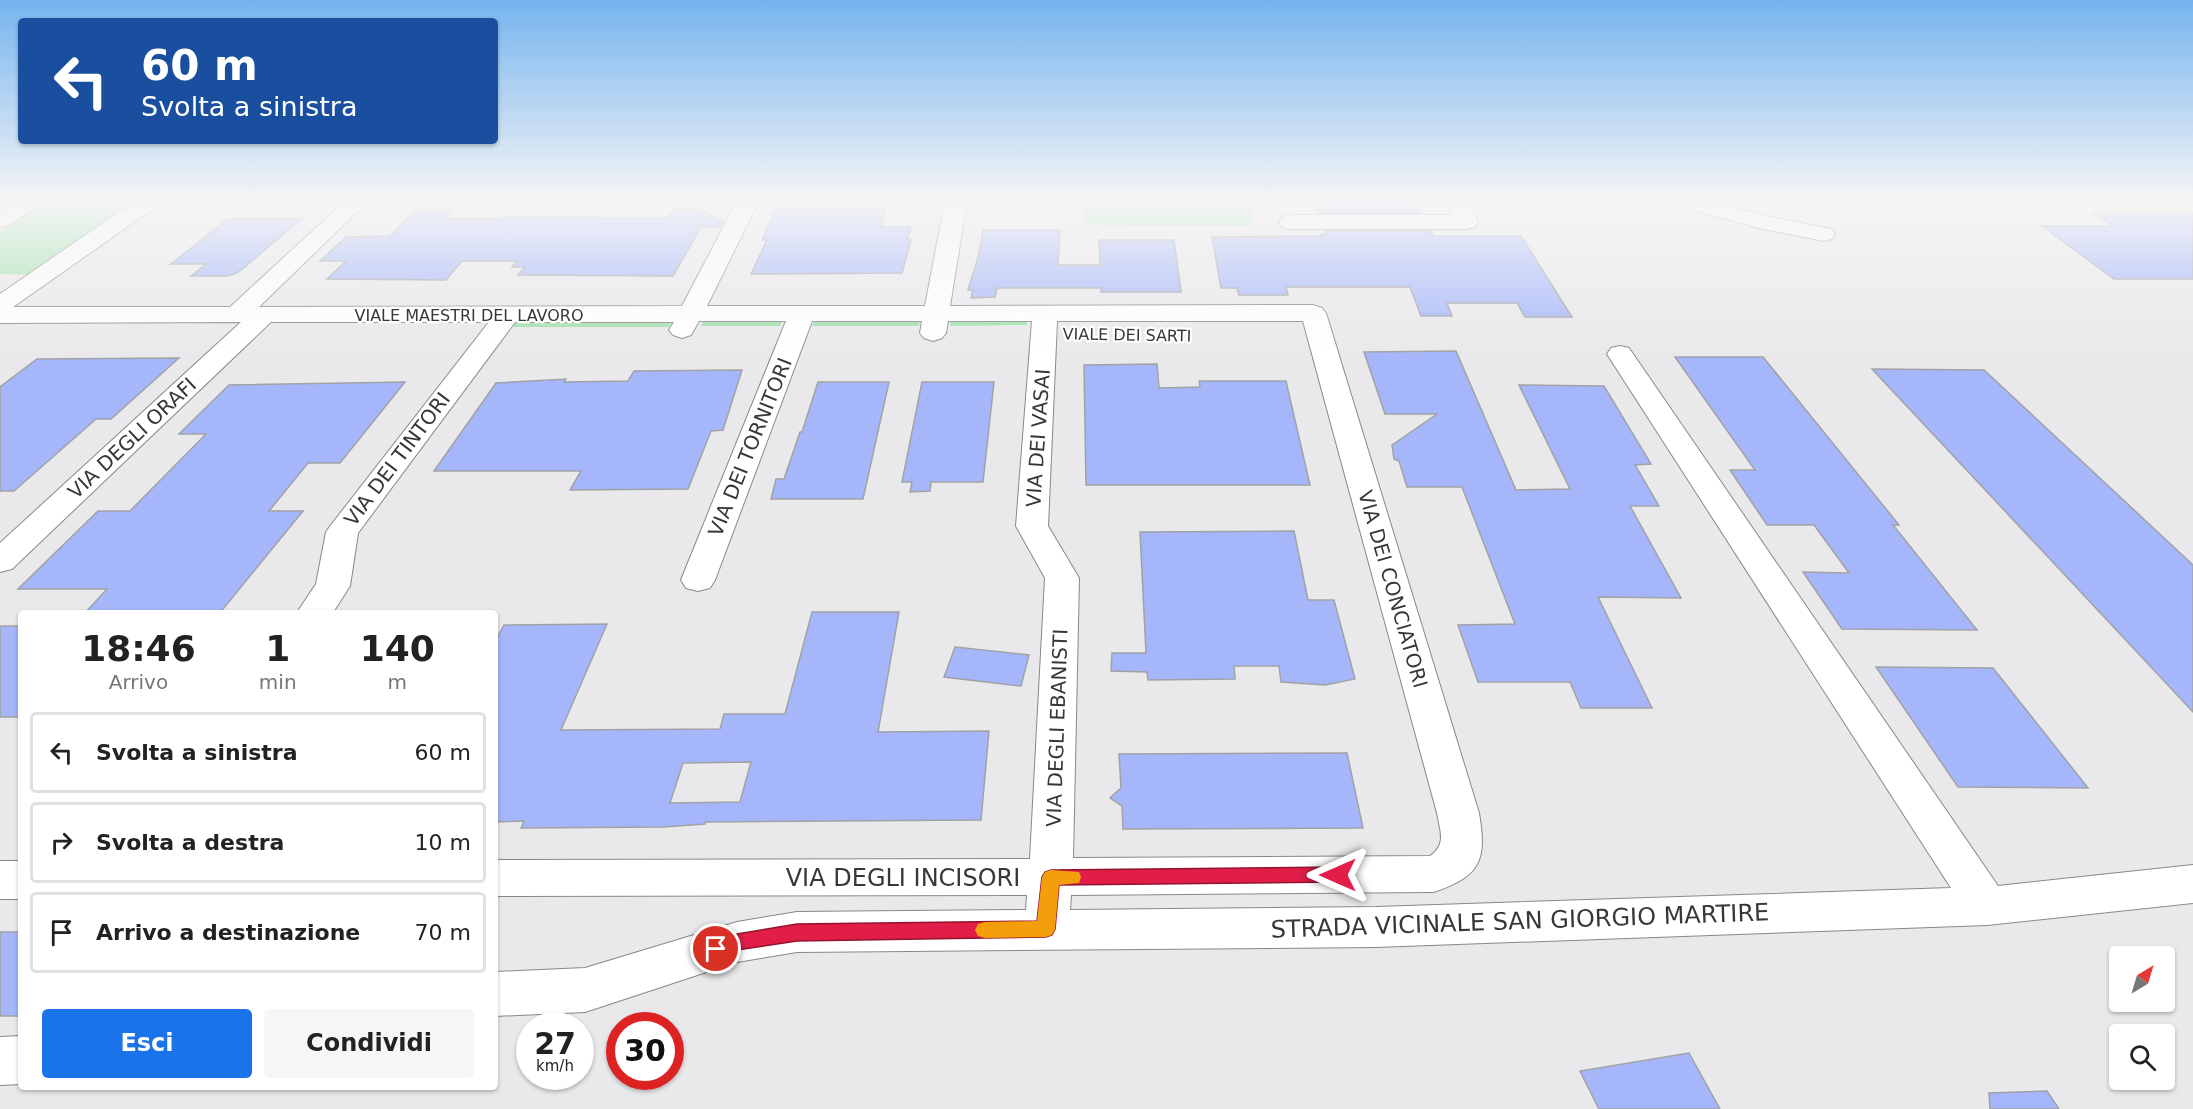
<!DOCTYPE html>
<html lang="it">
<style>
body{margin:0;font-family:"DejaVu Sans",sans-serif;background:#f6f6f6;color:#222;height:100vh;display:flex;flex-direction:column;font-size:22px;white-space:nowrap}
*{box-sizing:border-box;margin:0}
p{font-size:20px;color:#767676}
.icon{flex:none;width:33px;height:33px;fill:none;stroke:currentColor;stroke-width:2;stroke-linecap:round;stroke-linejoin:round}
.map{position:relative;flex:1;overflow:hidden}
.details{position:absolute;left:18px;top:610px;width:480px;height:480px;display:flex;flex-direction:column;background:#fff;border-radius:6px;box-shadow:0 2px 4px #0004}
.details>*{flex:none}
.guide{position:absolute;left:18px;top:18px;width:480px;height:126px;border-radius:6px;box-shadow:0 2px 4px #0004;background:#1a4fa0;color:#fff;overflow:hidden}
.needle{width:39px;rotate:38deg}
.tools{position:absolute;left:2109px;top:946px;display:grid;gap:12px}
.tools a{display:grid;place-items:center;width:66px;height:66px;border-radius:6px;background:#fff;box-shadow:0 2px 4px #0004;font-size:30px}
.speed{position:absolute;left:516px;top:1012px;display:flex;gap:12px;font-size:30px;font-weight:700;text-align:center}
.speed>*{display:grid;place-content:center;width:78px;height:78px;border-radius:50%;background:#fff;box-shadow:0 2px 4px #0004;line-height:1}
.speed small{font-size:15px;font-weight:400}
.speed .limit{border:9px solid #d22;background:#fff;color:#111}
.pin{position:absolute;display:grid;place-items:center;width:51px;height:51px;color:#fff;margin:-26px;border:3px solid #fff;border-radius:50%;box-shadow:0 2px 6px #0007}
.me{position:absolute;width:66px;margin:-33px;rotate:270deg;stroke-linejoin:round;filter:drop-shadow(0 0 4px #0008)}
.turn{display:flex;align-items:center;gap:21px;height:126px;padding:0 24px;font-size:27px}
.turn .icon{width:78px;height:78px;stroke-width:2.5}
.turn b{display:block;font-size:42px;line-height:51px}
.eta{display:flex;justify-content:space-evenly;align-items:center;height:102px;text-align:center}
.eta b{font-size:36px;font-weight:800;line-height:42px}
.button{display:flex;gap:12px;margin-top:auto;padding:12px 24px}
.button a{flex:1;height:69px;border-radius:6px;background:#1a73e8;color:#fff;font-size:24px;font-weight:800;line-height:69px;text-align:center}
.button a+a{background:#f6f6f6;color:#222}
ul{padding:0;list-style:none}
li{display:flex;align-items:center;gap:18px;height:81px;margin:0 12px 9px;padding:0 12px;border:3px solid #e0e0e0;border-radius:6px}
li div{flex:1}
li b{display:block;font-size:22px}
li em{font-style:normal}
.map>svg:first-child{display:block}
</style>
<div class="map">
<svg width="2193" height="1109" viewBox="0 0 2193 1109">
<rect width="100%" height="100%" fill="#e9e9ec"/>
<g fill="#9fe0a9">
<polygon points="48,201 138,201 31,275 0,274 0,231"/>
<polygon points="1083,201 1268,201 1270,209 1251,211 1253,226 1083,225"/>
<polygon points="814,321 920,321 919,326 812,326"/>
<polygon points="951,321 1027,321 1027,325 950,326"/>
<polygon points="672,322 669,327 512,327 515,323"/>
<polygon points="703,322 782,322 780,326 701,326"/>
</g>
<g fill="#a5b6fa" stroke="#a1a2a5" stroke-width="1.5" fill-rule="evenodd">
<polygon points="1315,201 1417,201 1422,213 1319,213"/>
<polygon points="674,209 700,209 723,222 721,227 701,227 673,276 518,275 525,267 512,267 517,261 462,261 446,280 327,279 346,261 320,261 346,237 390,236 416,210 452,210 443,219 501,219 503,217 668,218"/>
<polygon points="776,209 886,209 881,227 911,227 907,240 911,240 902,273 751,274 767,240 762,240"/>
<polygon points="2093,213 2193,213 2193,279 2114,279 2042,226 2113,226"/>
<polygon points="228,219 301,219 240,271 234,274 226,276 191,276 206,264 171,264"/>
<polygon points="983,230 1060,230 1058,265 1100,265 1099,240 1174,240 1181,292 1101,292 1101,288 997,288 995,297 971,298 973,290 968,290 979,254"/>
<polygon points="1325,231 1431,231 1433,236 1521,236 1572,317 1525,317 1517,303 1447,303 1452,316 1421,316 1410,287 1286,287 1288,295 1239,295 1237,288 1221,288 1212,237 1321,236 1321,234 1326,234"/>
<polygon points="1456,351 1516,490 1570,489 1519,385 1604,386 1651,464 1635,465 1659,506 1630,506 1681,598 1598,597 1652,708 1581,708 1570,682 1478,682 1458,625 1515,624 1462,487 1407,487 1399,461 1394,459 1392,445 1437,414 1385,414 1364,352"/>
<polygon points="1675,357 1763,357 1899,525 1893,525 1977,630 1842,629 1803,572 1849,573 1814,525 1767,525 1730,470 1755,470"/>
<polygon points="179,358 111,419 96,419 14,491 0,491 0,387 37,359"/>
<polygon points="1157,364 1159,388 1200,387 1199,381 1286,381 1310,485 1086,485 1084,365"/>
<polygon points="1872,369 1984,370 2193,565 2193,712"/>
<polygon points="742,370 723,430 711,431 688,489 570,490 581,471 434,471 496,383 566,379 564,382 628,381 634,371"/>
<polygon points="405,382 340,463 308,463 269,511 303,511 219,614 84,614 107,589 18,589 98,511 130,511 206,434 179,434 229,385"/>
<polygon points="818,382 889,382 863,499 771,499 776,479 784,479 800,432 802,432"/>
<polygon points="922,382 994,382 983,482 931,482 930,491 910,492 912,482 902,482"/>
<polygon points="1294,531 1308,600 1334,600 1355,679 1325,685 1281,682 1279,666 1234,666 1235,679 1148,680 1147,672 1111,671 1112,653 1146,653 1140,532"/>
<path d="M812,612H899L878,732L989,731L981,820L705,822V824L663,827L521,828L524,821L495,822V642L504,625L607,624L561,730L720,729L724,714H785ZM751,762L740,802L670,803L683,763Z"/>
<rect x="0" y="626" width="21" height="91"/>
<polygon points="955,647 1029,655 1021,686 944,677"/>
<polygon points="1876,667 1993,668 2088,788 1958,787"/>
<polygon points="1347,753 1363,828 1123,829 1122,806 1110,798 1121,788 1119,754"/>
<rect x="0" y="932" width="21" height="84"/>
<polygon points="1689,1053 1720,1109 1599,1109 1580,1071"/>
<polygon points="2047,1091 2059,1109 1990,1109 1989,1093"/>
</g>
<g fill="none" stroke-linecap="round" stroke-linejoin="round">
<defs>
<g id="minor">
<polygon points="16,201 42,201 39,206 8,225 0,227 0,211"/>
<path d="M135,201H160L157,206L13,307H230L345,201H368L259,307L682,306L737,201H759L707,306H925L945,201H967L950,306L1313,305L1322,308L1326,313L1479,813C1487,860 1481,876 1434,892L1071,895L1070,910L1376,907L1951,888L1607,354L1611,348L1620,346L1629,348L1998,886L2193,865V903L1987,925L1376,947L797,952L737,962L585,1012L495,1016V972L585,968L737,922L797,912L1026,910L1027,895L495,896V860L1030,859L1045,578L1016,526L1032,321H948L946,333L942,338L933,341L924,338L920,333L922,321H812L715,580L710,588L698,591L686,588L681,580L786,321H699L691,335L682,338L673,335L669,330L674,322H515L358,533L350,586L332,614H296L316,584L326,532L331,525L489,322H271L12,569L0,572V543L241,322L0,323V294ZM1057,321H1303L1437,813C1440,831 1447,844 1430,856L1073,858L1079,578L1048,526Z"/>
<polygon points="1445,201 1467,201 1478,222 1475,227 1467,229 1290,229 1282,227 1279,222 1282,217 1290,215 1453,215"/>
<polygon points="1676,201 1710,201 1762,215 1832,229 1835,234 1832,239 1824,241 1759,228 1679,206"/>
<rect x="0" y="861" width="21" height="38"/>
<polygon points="21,1036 21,1084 0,1085 0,1037"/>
</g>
</defs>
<use href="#minor" stroke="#87888a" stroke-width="2"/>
<use href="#minor" fill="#fff" fill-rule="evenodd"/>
</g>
<linearGradient id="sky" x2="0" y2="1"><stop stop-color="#75b4ee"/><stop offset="0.56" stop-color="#f5f5f6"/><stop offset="1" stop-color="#f5f5f6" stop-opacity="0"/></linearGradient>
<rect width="2193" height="356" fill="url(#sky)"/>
<polygon fill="#e11d48" stroke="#92132f" stroke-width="1.5" points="1338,867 1345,869 1347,875 1345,880 1338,882 1059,885 1055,929 1052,935 1046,937 797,941 737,950 716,957 709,955 706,949 709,943 737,934 797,924 1037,921 1042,877 1045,872 1051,870"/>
<polygon fill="#f59e0b" points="1051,870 1079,872 1081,877 1079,883 1059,885 1055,929 1052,935 1046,937 985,938 978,936 975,930 978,924 985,922 1037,921 1042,877 1045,872"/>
<g text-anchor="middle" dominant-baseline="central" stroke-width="4.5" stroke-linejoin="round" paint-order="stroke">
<g font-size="16" fill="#373738" stroke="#fff">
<text x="469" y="315">VIALE MAESTRI DEL LAVORO</text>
<text transform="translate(1127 335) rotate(1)">VIALE DEI SARTI</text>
</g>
<g font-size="20" fill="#373738" stroke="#fff">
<text transform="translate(132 438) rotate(-43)">VIA DEGLI ORAFI</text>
<text transform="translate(1038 438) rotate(-86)">VIA DEI VASAI</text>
<text transform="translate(750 447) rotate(-68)">VIA DEI TORNITORI</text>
<text transform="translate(397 459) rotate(-53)">VIA DEI TINTORI</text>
<text transform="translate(1393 589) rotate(74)">VIA DEI CONCIATORI</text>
<text transform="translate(1057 728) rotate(-88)">VIA DEGLI EBANISTI</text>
</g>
<g font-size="24" fill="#373738" stroke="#fff">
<text x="903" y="878">VIA DEGLI INCISORI</text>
<text transform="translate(1520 921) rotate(-2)">STRADA VICINALE SAN GIORGIO MARTIRE</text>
</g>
</g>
</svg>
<div class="tools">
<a><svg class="needle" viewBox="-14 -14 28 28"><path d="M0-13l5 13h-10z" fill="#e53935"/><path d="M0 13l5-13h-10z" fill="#767676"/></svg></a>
<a><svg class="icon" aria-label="search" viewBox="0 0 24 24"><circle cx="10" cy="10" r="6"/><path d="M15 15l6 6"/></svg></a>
</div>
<div class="speed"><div>27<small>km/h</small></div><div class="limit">30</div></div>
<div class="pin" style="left:716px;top:949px;background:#d93025"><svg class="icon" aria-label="arrive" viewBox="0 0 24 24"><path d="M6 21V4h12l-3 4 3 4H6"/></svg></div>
<svg class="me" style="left:1338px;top:875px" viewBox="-20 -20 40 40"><path d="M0-17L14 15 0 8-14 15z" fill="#e11d48" stroke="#fff" stroke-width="4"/></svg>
<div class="guide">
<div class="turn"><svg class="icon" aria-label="left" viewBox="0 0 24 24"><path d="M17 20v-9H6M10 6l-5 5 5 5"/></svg><div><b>60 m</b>Svolta a sinistra</div></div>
</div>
<section class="details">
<div class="eta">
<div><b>18:46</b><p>Arrivo</p></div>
<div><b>1</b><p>min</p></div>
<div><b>140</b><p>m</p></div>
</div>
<ul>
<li><svg class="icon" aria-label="left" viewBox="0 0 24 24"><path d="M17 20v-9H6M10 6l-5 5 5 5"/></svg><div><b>Svolta a sinistra</b></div><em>60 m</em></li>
<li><svg class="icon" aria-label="right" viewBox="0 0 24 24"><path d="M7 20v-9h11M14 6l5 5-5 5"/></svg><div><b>Svolta a destra</b></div><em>10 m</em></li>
<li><svg class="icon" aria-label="arrive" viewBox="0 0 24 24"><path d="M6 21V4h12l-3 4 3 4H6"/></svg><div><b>Arrivo a destinazione</b></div><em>70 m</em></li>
</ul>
<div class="button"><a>Esci</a><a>Condividi</a></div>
</section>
</div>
